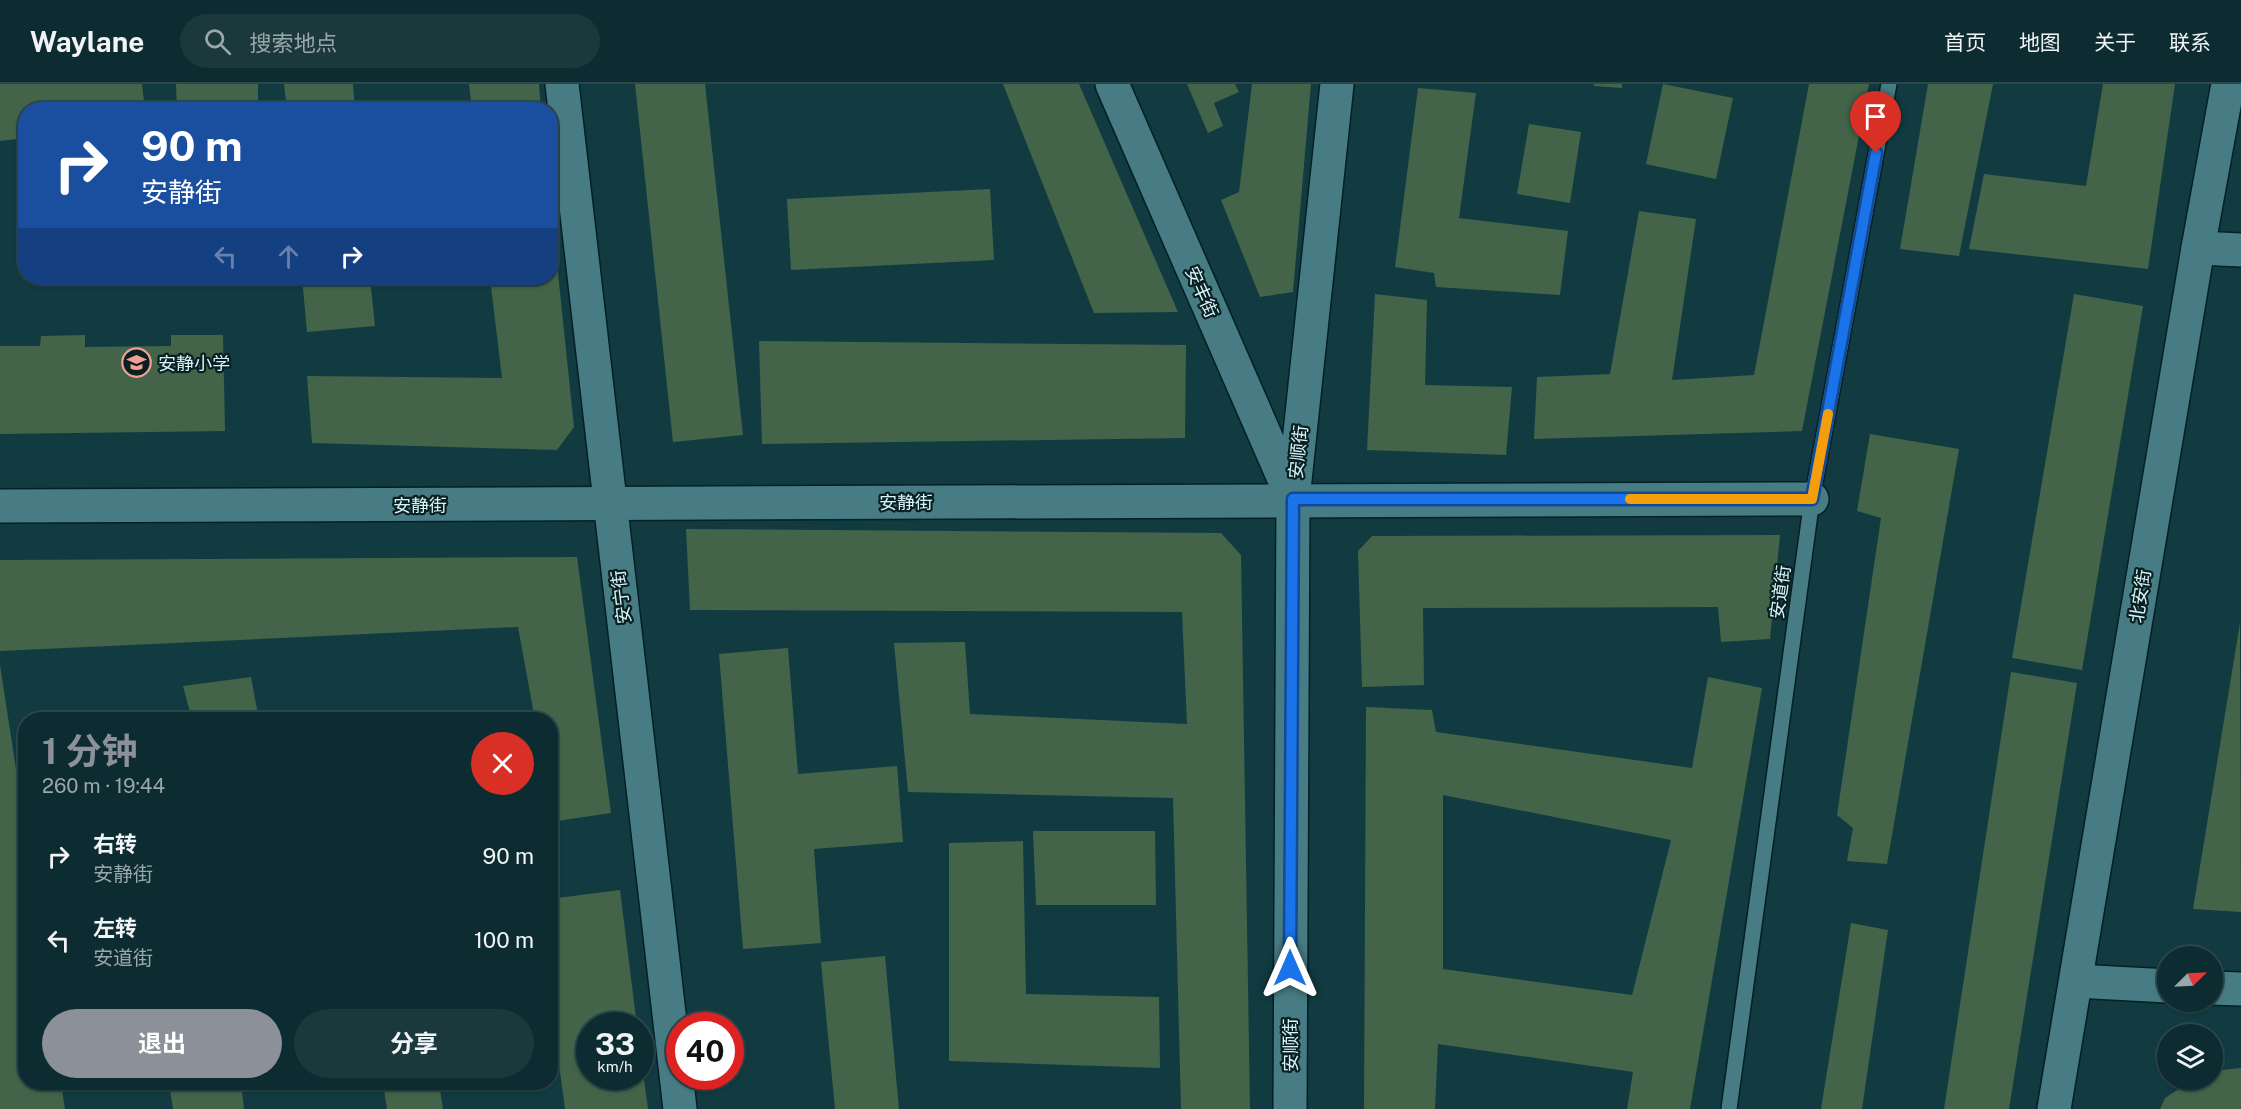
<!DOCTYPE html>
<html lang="zh">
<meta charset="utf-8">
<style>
body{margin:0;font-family:"Public Sans","Noto Sans SC",sans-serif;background:#1b383d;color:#f1f3f6;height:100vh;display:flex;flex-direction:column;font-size:22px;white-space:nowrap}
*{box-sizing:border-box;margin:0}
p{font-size:20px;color:#9aa7ab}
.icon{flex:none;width:33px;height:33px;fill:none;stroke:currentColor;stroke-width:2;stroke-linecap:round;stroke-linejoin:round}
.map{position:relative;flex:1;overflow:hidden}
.sheet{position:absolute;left:18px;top:628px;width:540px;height:378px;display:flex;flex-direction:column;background:#0d2c31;border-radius:24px;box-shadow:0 2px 4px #0004,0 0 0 2px #2d484d}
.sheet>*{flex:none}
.banner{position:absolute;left:18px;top:18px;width:540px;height:183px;border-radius:24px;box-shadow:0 2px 4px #0004,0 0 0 2px #2d484d;background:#1a4fa0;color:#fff;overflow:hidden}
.needle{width:39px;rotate:66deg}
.buttons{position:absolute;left:2157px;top:862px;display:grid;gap:12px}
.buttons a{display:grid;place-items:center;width:66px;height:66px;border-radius:50%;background:#0d2c31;box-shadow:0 2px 4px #0004,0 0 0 2px #2d484d;font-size:30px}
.speed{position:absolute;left:576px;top:928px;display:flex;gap:12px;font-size:30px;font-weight:700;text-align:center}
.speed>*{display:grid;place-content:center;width:78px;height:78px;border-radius:50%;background:#0d2c31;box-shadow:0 2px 4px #0004,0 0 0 2px #2d484d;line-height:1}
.speed small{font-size:15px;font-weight:400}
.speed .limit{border:9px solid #d22;background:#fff;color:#111}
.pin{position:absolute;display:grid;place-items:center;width:51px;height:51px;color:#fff;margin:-62px -26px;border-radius:50% 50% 50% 0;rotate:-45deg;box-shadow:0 0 6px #0007}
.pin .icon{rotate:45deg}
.me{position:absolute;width:66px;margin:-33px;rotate:0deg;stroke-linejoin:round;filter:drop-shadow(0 0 4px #0008)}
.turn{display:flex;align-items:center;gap:21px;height:126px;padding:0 24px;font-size:27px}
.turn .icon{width:78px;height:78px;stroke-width:2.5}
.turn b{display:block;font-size:42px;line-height:51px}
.lanes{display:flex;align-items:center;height:57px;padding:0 24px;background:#0003;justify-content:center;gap:30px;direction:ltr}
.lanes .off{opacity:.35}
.round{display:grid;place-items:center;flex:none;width:63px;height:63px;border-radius:32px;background:#1b383d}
.summary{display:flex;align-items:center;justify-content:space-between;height:102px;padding:0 24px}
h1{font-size:36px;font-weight:700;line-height:45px;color:#8c9099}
.primary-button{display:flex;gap:12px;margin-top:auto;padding:12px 24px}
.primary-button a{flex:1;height:69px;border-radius:36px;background:#8c9099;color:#fff;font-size:24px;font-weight:700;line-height:69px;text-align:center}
.primary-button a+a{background:#1b383d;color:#f1f3f6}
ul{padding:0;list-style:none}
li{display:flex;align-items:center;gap:18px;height:84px;padding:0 24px}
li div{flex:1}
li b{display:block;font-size:22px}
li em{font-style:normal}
header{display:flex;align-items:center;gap:36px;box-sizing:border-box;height:84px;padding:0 30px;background:#0d2c31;border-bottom:2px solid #2d484d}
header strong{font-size:28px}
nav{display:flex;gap:33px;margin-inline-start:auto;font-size:21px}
.search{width:420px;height:54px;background:#1b383d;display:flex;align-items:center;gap:15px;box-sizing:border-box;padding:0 21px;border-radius:33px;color:#9aa7ab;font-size:22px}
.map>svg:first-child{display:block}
</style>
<header>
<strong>Waylane</strong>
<div class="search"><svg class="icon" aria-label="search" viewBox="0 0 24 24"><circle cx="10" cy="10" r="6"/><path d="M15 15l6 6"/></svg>搜索地点</div>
<nav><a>首页</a><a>地图</a><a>关于</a><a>联系</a></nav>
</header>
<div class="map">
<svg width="2241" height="1025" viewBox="0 0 2241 1025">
<rect width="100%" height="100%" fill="#113b41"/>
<g fill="#436448" fill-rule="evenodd">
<polygon points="0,0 142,0 145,26 26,26 26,54 0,57"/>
<polygon points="176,0 258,0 258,26 177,26"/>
<polygon points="284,0 353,0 355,26 287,26"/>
<polygon points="469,0 539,0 541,26 472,26"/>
<polygon points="635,0 705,0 743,351 673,358"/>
<polygon points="1003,0 1079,0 1178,228 1094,229"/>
<polygon points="1187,0 1235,0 1239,8 1214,19 1223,42 1208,49"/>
<polygon points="1252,0 1311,0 1293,208 1260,213 1221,116 1239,108"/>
<polygon points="1594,0 1622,0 1622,4 1594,2"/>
<polygon points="1663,0 1733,14 1716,95 1646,80"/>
<polygon points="1809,0 1869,0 1802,347 1534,355 1537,293 1610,290 1639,127 1696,135 1672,296 1754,291"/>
<polygon points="1928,0 1993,0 1959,172 1900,165"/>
<polygon points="2103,0 2175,0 2148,185 1969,165 1984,90 2086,102"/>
<polygon points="1418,4 1476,9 1459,134 1568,147 1560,211 1436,203 1434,189 1395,183"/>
<polygon points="1529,40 1581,48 1570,119 1517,110"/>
<polygon points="990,105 994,176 791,186 787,115"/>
<polygon points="550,131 552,131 574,343 557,366 312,359 307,292 502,294 490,194 550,194"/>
<polygon points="302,194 370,194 375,242 307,248"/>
<polygon points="1375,210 1427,216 1425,301 1512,303 1506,371 1367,366"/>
<polygon points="2074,210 2143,222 2082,586 2012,574"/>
<polygon points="85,251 85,263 171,262 171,251 223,251 225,347 0,350 0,262 40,262 41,252"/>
<polygon points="759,257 1186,261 1185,354 762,360"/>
<polygon points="1870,350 1959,365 1887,780 1847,777 1853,744 1837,731 1881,434 1857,427"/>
<polygon points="686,445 1221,449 1241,471 1250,1025 1181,1025 1173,714 908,708 894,559 965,558 970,630 1187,640 1182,528 690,526"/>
<polygon points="1780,451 1770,555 1721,558 1718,523 1423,524 1424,601 1362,603 1358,467 1372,452"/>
<polygon points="577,473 611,729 550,738 550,636 535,636 518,543 0,567 0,476"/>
<polygon points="2240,539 2241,828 2193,825"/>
<polygon points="788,564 798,690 897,682 903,758 814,765 821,859 743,865 719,570"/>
<polygon points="0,581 26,750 26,999 61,999 65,1025 0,1025"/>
<polygon points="2011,588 2077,599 2009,1025 1944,1025"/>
<polygon points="251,593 259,636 192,636 183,602"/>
<path d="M1708,593L1762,604L1690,1025H1627L1633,988L1438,960L1435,1025H1364L1366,623L1432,626L1436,648L1692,684ZM1443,711L1671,756L1632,911L1443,885Z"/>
<polygon points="1033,747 1155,747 1156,821 1036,821"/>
<polygon points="1023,757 1026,910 1159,913 1160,984 949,977 949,759"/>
<polygon points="620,806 637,942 590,942 590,993 640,993 642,981 648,1025 565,1025 550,913 550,815"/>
<polygon points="1851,839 1888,846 1862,1025 1821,1025"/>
<polygon points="885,872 899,1025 835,1025 821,878"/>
<polygon points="2241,984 2241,1025 2160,1025 2165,1014 2193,996 2212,996 2212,987"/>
<polygon points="169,999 241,999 244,1025 173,1025"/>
<polygon points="383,999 439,999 443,1025 387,1025"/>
</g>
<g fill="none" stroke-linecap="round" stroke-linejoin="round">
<defs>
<polyline id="lane" points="1729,1025 1812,415 1889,0"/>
<g id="secondary">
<polyline points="562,0 680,1025"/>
<polyline points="1112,0 1292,413"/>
<polyline points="2198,164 2241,166"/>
<path d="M0,422C604,421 1208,415 1812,415"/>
<polyline points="2076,897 2168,902"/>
<polyline points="2212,904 2241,905"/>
<polyline points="1290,1025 1293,415 1337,0"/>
<polyline points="2054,1025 2198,164 2228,0"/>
</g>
</defs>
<use href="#lane" stroke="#042025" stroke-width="18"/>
<use href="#secondary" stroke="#042025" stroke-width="36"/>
<use href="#lane" stroke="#477c84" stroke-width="15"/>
<use href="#secondary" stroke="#477c84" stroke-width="33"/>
</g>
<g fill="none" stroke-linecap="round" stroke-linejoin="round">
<defs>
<polyline id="route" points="1290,884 1293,415 1812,415 1876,69"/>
</defs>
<use href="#route" stroke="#114b97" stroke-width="15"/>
<use href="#route" stroke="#1a73e8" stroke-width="10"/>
<polyline stroke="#f59e0b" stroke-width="10" points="1630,415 1812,415 1828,330"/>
</g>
<defs>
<symbol id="school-ring" viewBox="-11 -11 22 22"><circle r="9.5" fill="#092023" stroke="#f59d90" stroke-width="1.5"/><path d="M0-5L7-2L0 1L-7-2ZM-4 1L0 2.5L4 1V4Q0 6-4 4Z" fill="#f59d90"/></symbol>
</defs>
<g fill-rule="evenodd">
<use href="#school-ring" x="120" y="262" width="33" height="33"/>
</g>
<g text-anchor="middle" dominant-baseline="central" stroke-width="4.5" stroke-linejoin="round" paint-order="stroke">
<g font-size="18" fill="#d9f4f9" stroke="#092023">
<text transform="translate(1202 208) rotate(66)">安丰街</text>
<text transform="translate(1298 368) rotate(-84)">安顺街</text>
<text x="906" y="418">安静街</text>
<text x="420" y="421">安静街</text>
<text transform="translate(1780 508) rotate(-82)">安道街</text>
<text transform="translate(2140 512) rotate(-81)">北安街</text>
<text transform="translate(621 513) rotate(-97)">安宁街</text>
<text transform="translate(1290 961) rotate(-90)">安顺街</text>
</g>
<g font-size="18" fill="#d9f4f9" stroke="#092023" text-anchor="start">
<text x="158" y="279">安静小学</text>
</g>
</g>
</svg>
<div class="buttons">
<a><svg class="needle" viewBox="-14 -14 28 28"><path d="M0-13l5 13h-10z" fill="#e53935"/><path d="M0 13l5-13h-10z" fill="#9aa7ab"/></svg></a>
<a><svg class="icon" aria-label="layers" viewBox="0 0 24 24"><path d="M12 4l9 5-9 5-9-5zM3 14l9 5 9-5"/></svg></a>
</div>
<div class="speed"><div>33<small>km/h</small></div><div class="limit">40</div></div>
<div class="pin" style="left:1876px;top:69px;background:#d93025"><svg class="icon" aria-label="arrive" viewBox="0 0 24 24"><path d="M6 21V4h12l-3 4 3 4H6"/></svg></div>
<svg class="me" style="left:1290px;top:884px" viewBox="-20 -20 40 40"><path d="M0-17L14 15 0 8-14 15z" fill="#1a73e8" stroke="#fff" stroke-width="4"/></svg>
<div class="banner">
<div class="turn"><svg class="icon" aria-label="right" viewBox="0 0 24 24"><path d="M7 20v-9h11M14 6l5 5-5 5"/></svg><div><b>90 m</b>安静街</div></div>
<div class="lanes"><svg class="icon off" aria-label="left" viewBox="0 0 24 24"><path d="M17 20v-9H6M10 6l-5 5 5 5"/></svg><svg class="icon off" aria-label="ahead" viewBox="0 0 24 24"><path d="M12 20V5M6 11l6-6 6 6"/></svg><svg class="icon" aria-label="right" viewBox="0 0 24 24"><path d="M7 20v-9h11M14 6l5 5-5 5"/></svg></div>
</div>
<section class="sheet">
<div class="summary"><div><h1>1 分钟</h1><p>260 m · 19:44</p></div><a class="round" style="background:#d93025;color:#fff"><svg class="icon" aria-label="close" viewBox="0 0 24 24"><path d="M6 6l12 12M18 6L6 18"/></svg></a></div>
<ul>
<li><svg class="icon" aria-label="right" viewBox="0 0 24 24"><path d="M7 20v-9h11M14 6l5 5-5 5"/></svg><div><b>右转</b><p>安静街</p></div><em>90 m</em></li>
<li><svg class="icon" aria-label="left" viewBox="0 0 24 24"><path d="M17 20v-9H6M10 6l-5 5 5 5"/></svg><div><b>左转</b><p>安道街</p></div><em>100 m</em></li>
</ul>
<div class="primary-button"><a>退出</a><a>分享</a></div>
</section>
</div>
